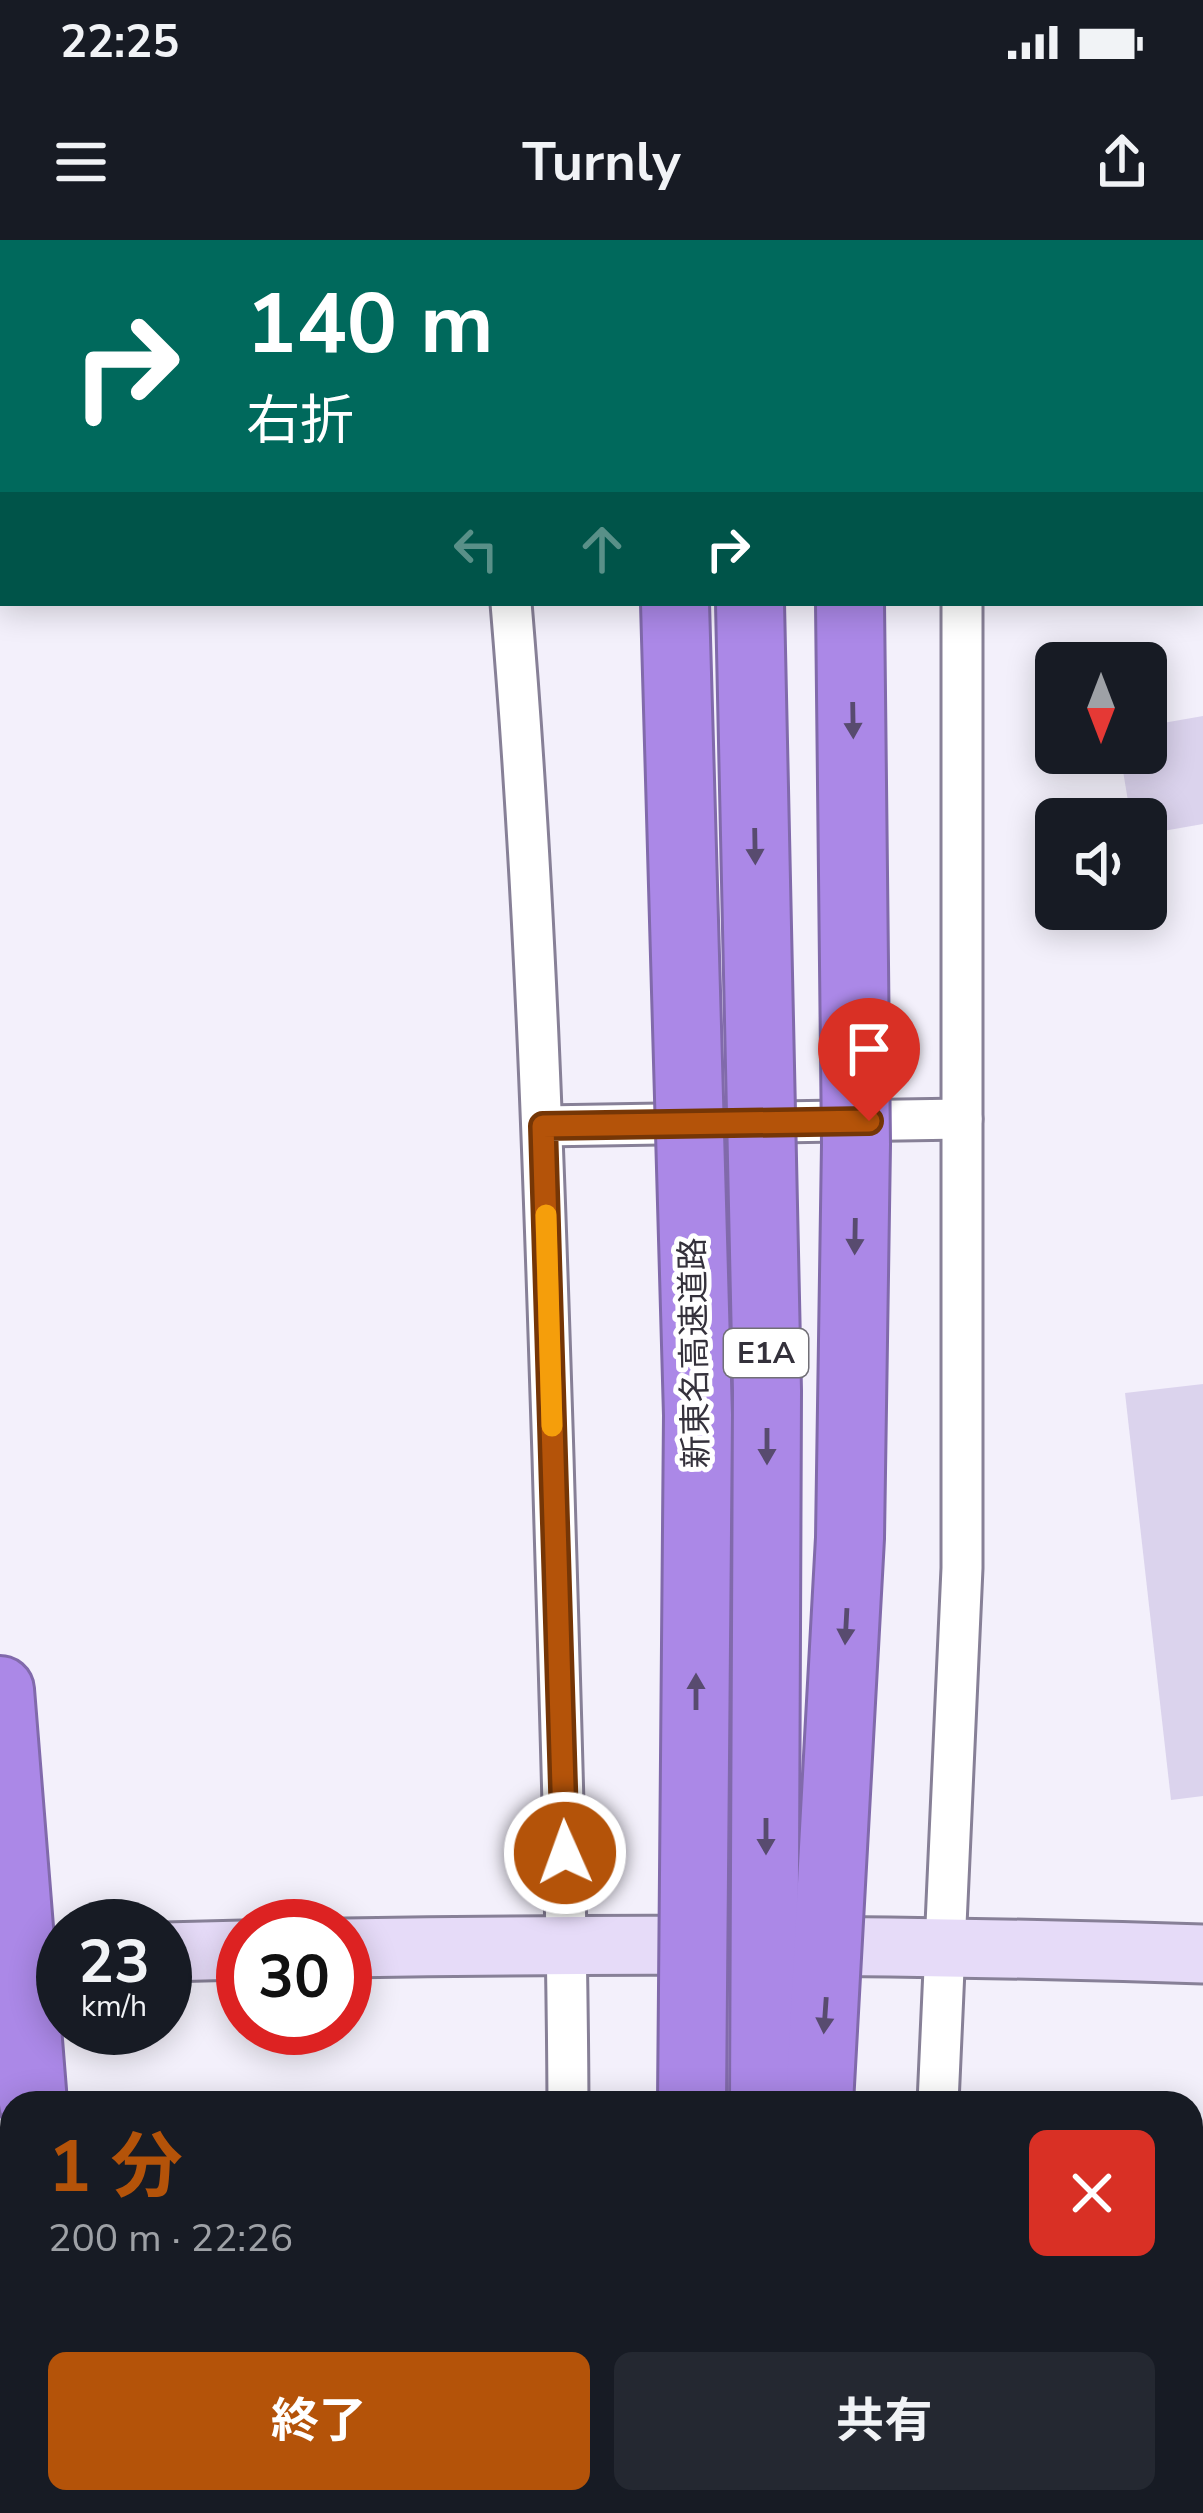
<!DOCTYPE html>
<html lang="ja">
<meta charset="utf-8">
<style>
body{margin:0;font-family:"Nunito Sans","Noto Sans JP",sans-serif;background:#242831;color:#f1f3f6;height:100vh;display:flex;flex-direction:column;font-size:45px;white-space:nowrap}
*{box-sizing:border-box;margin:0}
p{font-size:39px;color:#9ea1a6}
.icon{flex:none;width:66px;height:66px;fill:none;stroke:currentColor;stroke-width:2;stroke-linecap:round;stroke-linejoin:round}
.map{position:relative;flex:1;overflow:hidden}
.side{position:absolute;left:0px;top:1851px;width:1203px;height:423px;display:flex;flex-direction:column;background:#171b24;border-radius:36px 36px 0 0;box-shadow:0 6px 30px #0003}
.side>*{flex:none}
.top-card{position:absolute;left:0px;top:0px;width:1203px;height:366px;box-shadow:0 6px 30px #0003;background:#00695c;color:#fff;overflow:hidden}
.needle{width:78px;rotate:180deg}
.controls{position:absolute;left:1035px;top:402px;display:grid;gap:24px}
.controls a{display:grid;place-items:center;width:132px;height:132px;border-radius:18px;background:#171b24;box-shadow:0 6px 30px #0003;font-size:60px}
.speed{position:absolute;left:36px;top:1659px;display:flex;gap:24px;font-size:60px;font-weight:700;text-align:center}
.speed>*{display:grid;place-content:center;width:156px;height:156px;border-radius:50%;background:#171b24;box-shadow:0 6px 30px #0003;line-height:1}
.speed small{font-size:30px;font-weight:400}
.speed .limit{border:18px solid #d22;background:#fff;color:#111}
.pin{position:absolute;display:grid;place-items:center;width:102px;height:102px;color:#fff;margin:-123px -51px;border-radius:50% 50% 50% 0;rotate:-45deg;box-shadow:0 0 12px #0007}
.pin .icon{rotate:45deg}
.me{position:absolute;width:132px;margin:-66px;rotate:358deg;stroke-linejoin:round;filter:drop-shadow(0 0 9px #0008)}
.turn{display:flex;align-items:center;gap:42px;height:252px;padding:0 48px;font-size:54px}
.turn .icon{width:156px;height:156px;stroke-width:2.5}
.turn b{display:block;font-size:84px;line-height:102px}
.lanes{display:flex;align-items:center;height:114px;padding:0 48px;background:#0003;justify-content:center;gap:60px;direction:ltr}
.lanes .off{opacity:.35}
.round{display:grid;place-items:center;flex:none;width:126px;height:126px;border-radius:18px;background:#242831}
.summary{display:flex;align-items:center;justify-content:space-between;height:204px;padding:0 48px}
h1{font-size:72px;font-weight:700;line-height:90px;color:#b45309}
.button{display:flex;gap:24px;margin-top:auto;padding:24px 48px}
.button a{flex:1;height:138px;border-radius:18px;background:#b45309;color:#fff;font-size:48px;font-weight:700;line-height:138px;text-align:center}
.button a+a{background:#242831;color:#f1f3f6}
.status{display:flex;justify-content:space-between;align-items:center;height:84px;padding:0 60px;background:#171b24;direction:ltr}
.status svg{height:33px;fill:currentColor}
header{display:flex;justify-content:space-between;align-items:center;height:156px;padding:0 48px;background:#171b24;font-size:54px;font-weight:700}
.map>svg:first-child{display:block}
</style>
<div class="status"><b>22:25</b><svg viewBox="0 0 49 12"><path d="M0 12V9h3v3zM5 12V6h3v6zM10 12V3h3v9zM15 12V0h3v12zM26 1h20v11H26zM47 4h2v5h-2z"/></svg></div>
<header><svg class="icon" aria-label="menu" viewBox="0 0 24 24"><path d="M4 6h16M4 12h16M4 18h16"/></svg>Turnly<svg class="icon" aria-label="share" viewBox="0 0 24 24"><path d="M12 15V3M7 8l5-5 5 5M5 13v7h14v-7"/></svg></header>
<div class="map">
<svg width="1203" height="2273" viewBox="0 0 1203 2273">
<rect width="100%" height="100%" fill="#f3f0fb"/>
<g fill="#dbd3ed">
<polygon points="1203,476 1203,584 1146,594 1146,579 1131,579 1120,513 1146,513 1146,486"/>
<polygon points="1203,1144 1203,1556 1171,1560 1125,1153"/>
</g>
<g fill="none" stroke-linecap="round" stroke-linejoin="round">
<defs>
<g id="street">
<polyline points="480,0 481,3"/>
<polyline points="948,0 948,3"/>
<polyline points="0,227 3,227"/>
<path d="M511,363C535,647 544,932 553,1217C559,1432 567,1648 568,1863"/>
<polyline points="543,886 962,879"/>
<polyline points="938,1863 962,1328 962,363"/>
<polyline points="262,2273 272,2262"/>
<polyline points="505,2273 506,2262"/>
<polyline points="568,2273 568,2262"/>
<polyline points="923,2273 924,2262"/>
</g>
<g id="secondary">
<path d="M345,1708C631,1703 917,1705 1203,1714"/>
<polyline points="165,1712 243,1710"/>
</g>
<g id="highway">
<polyline points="597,0 597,3"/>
<polyline points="662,0 662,3"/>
<polyline points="736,0 736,3"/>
<polyline points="839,0 840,3"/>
<polyline points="0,1450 33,1863"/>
<polyline points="55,2262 55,2273"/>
<polyline points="684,2273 684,2262"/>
<polyline points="791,2273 792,2262"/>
</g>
</defs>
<use href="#street" stroke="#878097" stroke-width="45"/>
<use href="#secondary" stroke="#878097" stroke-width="63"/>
<use href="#highway" stroke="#816aab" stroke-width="72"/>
<use href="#street" stroke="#fff" stroke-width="39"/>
<use href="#secondary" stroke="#e6dbf8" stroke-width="57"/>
<use href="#highway" stroke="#ab88e7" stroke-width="66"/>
<defs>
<g id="highway-bridge">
<polyline points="675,363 698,1175 692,1863"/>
<polyline points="750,363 767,1151 764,1863"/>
<polyline points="819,1863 850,1298 856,904 850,363"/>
</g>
</defs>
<use href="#highway-bridge" stroke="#816aab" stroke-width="72" stroke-linecap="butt"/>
<use href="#highway-bridge" stroke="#ab88e7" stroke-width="66"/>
</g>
<defs><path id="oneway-solid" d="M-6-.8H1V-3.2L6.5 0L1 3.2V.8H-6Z" transform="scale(3)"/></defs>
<g fill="#584b6f">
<use href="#oneway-solid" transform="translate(853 480) rotate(89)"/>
<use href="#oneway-solid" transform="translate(755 606) rotate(89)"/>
<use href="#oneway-solid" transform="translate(855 996) rotate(91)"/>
<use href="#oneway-solid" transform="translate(767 1206) rotate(90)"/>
<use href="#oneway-solid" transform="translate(846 1386) rotate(93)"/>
<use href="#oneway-solid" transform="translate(696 1452) rotate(-90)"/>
<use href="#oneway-solid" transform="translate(766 1596) rotate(90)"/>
<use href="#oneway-solid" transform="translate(825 1775) rotate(94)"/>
</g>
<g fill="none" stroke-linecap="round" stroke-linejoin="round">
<defs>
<polyline id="route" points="565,1613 543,886 869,881"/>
</defs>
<use href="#route" stroke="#753606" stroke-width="30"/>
<use href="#route" stroke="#b45309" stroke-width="21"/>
<polyline stroke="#f59e0b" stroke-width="21" points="546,975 552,1186"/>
</g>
<g text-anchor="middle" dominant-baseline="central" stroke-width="10" stroke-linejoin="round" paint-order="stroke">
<rect fill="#fff" stroke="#716f76" stroke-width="3" x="724" y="1089" width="84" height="48" rx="9"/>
<g font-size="30" font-weight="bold" fill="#34313b">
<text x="766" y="1113">E1A</text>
</g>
<g font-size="33" fill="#34313b" stroke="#fff">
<text transform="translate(695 1113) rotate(-91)">新東名高速道路</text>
</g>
</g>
</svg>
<div class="controls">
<a><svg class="needle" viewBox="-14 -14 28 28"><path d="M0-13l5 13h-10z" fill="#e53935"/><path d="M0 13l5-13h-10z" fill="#9ea1a6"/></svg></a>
<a><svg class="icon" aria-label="sound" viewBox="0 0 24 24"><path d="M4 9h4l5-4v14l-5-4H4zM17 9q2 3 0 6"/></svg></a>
</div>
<div class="speed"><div>23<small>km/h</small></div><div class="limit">30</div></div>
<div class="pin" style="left:869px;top:881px;background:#d93025"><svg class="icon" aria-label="arrive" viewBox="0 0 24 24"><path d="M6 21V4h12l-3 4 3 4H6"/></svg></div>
<svg class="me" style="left:565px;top:1613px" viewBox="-20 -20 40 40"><circle r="17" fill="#b45309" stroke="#fff" stroke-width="3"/><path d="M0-11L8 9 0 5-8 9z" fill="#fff"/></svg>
<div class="top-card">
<div class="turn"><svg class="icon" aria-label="right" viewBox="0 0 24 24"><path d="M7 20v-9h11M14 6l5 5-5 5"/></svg><div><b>140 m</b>右折</div></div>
<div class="lanes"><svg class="icon off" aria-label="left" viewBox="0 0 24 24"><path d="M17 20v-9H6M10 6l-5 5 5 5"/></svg><svg class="icon off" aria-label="ahead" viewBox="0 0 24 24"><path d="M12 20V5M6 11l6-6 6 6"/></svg><svg class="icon" aria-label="right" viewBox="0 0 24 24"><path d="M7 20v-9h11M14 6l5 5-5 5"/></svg></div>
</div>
<section class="side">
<div class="summary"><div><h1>1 分</h1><p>200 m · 22:26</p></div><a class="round" style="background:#d93025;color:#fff"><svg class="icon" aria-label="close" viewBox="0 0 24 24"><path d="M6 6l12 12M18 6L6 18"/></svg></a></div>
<div class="button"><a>終了</a><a>共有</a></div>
</section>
</div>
